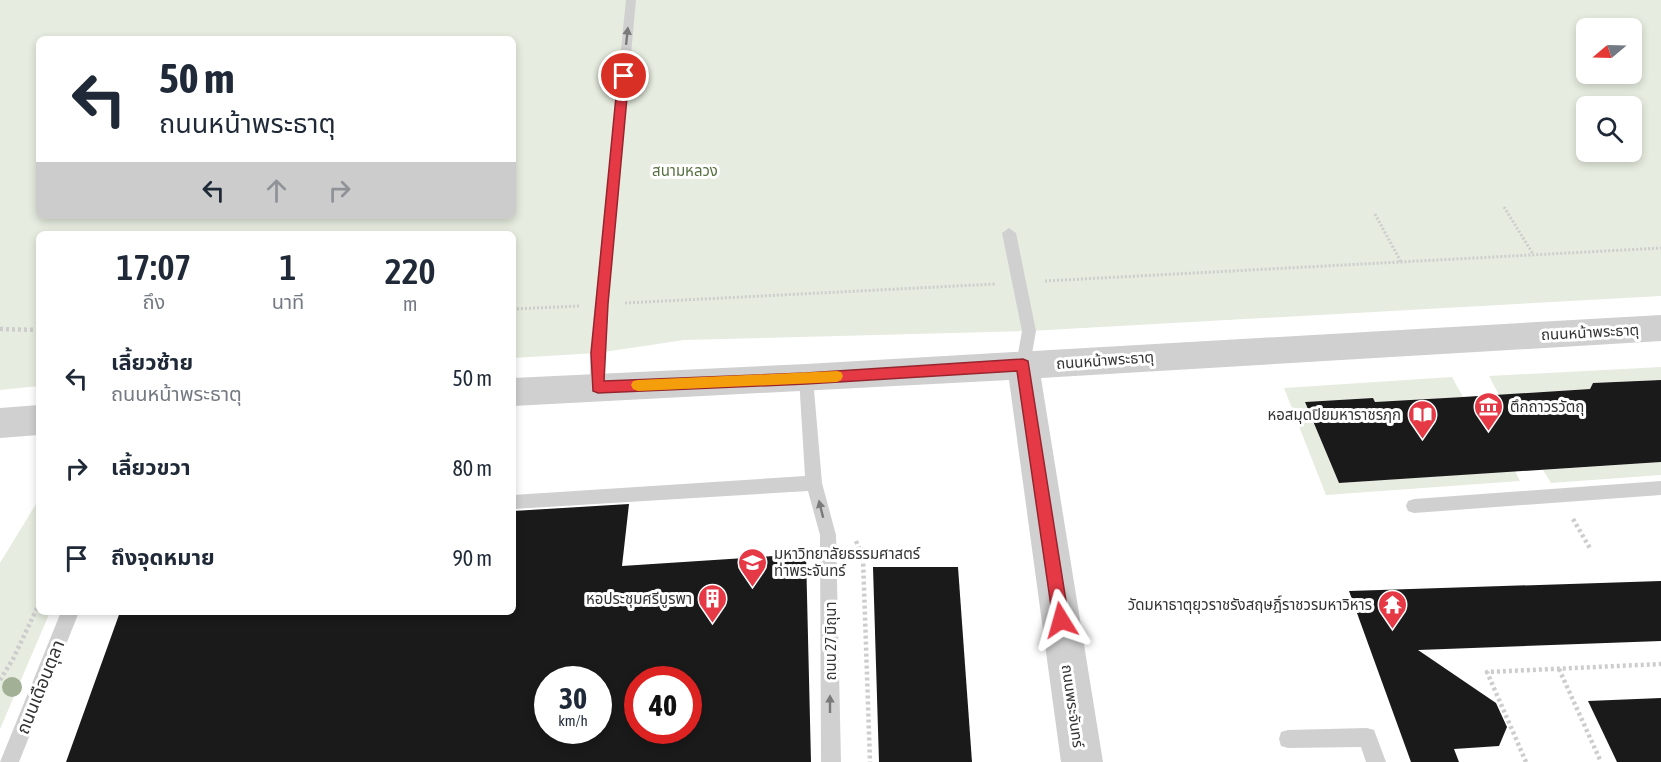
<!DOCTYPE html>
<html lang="th">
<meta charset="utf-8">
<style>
body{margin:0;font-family:"Asap Condensed","Noto Sans Thai",sans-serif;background:#f6f6f7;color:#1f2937;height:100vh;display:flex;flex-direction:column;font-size:22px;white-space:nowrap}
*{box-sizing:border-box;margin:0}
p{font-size:20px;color:#747a83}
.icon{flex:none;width:33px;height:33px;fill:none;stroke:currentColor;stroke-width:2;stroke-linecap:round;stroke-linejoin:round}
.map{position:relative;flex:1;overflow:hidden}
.details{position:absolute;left:36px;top:231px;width:480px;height:384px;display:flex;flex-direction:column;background:#fff;border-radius:9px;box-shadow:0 3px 9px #0003}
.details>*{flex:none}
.hud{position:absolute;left:36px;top:36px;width:480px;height:183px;border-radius:9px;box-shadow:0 3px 9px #0003;background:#fff;color:#1f2937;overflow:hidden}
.needle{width:39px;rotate:251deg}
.buttons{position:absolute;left:1576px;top:18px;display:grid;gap:12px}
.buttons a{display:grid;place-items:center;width:66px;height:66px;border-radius:9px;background:#fff;box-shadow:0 3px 9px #0003;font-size:30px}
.speed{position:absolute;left:534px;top:666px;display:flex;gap:12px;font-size:30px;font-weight:700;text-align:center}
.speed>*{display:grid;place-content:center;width:78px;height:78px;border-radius:50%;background:#fff;box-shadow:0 3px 9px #0003;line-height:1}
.speed small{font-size:15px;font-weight:400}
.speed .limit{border:9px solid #d22;background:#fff;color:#111}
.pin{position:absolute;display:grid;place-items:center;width:51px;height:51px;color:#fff;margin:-26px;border:3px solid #fff;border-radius:50%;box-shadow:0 2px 6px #0007}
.me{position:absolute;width:66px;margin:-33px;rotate:352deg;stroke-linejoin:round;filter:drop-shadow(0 0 4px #0008)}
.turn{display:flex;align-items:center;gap:21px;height:126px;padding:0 24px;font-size:27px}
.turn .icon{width:78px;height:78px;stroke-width:2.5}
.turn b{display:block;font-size:42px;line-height:51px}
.lanes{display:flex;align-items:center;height:57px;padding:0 24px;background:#0003;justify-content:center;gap:30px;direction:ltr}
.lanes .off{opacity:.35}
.eta{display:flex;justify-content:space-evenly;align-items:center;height:102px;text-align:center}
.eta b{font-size:36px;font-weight:600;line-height:42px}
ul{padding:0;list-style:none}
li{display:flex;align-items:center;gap:18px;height:90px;padding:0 24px}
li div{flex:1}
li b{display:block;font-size:22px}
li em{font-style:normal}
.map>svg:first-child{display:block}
</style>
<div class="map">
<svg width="1661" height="762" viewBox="0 0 1661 762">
<rect width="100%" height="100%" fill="#fff"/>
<g fill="#e6ecdf" fill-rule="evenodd">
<path d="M0,0H1661V296L1029,331L684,340L597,353L513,358V234H39V386L0,390ZM1587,28H1632V74H1587ZM39,39H513V216H39ZM1587,106H1632V152H1587Z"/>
<polygon points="1661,367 1661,383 1655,380 1593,383 1590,389 1499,395 1489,376"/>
<polygon points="1452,377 1463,397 1375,402 1373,398 1305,402 1339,483 1515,471 1520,481 1326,495 1284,388"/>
<polygon points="1661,462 1661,475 1551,483 1543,470"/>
<polygon points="39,499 39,612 50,612 0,729 0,563"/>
</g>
<g fill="#1a1a1a" fill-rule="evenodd">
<polygon points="1661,380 1661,462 1339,483 1305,402 1373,398 1375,402 1463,397 1590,389 1593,383"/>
<path d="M629,504L622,566L806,554L811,762H66L120,612H513V511ZM548,680H598V730H548ZM638,680H688V730H638Z"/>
<polygon points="873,567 958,567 972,762 879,762"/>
<polygon points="1661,581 1661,641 1418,650 1496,703 1507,727 1499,746 1454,749 1459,762 1411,762 1349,591"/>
<polygon points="1661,698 1661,762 1617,762 1588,701"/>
</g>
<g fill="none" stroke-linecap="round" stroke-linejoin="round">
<g stroke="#cdcdcd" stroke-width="3" stroke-dasharray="2 2" stroke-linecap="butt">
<polyline points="1504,207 1533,254"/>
<polyline points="1375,214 1401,262"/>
<polyline points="1045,281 1661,248"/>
<polyline points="625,303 995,284"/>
<polyline points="513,309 579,306"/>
</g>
<g stroke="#cdcdcd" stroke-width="4.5" stroke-dasharray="3 3" stroke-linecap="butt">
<polyline points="0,329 39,330"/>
<polyline points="1573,519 1591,550"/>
<polyline points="856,541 863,558 870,762"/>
<polyline points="1559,669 1601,762"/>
<polyline points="0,680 13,659 39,604"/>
<polyline points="1526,762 1487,672 1661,664"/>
</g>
<g fill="#d0d0d0" fill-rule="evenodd">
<polygon points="626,0 636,0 608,304 604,353 606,387 603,391 598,393 593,391 590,387 590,353"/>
<polygon points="1009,228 1016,233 1036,331 1030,365 1028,369 1023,371 1018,369 1016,365 1022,331 1002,233"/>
<polygon points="806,372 811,374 813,378 822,483 836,535 841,762 821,762 820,535 808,491 513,509 513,495 805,476 799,378 801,374"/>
<polygon points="1661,481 1661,495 1414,513 1408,511 1406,506 1408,501 1414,499"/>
<polygon points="61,612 79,612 19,762 0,762"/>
<polygon points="1367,728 1374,730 1386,762 1366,762 1361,747 1288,748 1281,746 1279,739 1281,732 1288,730"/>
</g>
<g fill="#d0d0d0" fill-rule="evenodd">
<polygon points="1661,315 1661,341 1041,378 1103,762 1061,762 1009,380 513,406 513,378 806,364"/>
<polygon points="39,405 39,435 0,438 0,408"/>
</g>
</g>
<circle fill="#a2b095" cx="12" cy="687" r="10"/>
<defs><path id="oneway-solid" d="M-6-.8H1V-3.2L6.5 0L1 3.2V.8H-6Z" transform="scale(1.5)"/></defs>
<g fill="#7a7a7a">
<use href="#oneway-solid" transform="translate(627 36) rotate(-84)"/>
<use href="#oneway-solid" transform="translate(821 509) rotate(-104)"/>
<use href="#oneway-solid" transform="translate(830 704) rotate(-90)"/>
</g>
<polygon fill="#e63946" stroke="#96252e" stroke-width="1.5" points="624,73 629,76 608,304 604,381 806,373 1023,359 1028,361 1069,620 1067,626 1061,628 1055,626 1053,620 1017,371 806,384 598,393 593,391 591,353 618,76"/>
<polygon fill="#f59e0b" points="837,371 841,372 843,376 841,380 837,382 638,391 633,389 631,385 633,381 638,380"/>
<defs>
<symbol id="museum-pin" viewBox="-11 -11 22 30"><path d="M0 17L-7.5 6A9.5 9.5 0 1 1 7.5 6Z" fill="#e63946" stroke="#fff"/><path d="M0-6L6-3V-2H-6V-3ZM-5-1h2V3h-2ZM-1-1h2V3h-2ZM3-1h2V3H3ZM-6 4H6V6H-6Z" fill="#fff"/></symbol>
<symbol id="library-pin" viewBox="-11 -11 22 30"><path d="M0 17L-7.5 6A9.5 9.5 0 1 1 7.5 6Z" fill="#e63946" stroke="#fff"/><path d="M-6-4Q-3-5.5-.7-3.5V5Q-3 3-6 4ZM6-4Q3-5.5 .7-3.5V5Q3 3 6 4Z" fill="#fff"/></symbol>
<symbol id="university-pin" viewBox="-11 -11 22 30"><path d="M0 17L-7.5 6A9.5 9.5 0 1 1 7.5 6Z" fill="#e63946" stroke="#fff"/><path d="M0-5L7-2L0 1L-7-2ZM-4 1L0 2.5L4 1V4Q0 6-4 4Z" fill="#fff"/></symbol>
<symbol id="building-pin" viewBox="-11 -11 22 30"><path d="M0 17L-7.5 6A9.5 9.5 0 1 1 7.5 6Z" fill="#e63946" stroke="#fff"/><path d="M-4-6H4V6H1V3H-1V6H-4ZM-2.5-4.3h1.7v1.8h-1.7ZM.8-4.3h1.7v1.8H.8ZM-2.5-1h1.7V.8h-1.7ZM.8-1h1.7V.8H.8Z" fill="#fff"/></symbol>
<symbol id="temple-pin" viewBox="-11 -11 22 30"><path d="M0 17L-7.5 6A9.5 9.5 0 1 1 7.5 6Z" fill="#e63946" stroke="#fff"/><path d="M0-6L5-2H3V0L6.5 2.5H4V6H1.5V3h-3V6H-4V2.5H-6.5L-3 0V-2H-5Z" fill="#fff"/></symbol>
</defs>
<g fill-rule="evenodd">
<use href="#museum-pin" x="1472" y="390" width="33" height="45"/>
<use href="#library-pin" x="1406" y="398" width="33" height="45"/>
<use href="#university-pin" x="736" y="546" width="33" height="45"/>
<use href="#building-pin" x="696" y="582" width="33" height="45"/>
<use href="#temple-pin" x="1376" y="588" width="33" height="45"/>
</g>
<g text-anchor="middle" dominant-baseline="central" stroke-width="6" stroke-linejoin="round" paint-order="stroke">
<g font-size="15" fill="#56703f" stroke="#fff">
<text x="685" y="170">สนามหลวง</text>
</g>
<g font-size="15" fill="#333" stroke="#fff">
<text transform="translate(1590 332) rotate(-3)">ถนนหน้าพระธาตุ</text>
<text transform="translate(1105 360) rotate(-4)">ถนนหน้าพระธาตุ</text>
<text transform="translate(830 641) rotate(-90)">ถนน 27 มิถุนา</text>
<text transform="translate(1073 706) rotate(82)">ถนนพระจันทร์</text>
</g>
<g font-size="15" fill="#333" stroke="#fff" text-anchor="end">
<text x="1510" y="406" text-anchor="start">ตึกถาวรวัตถุ</text>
<text x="1401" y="414">หอสมุดปิยมหาราชรฦก</text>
<text x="774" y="553" text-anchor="start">มหาวิทยาลัยธรรมศาสตร์<tspan x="774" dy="17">ท่าพระจันทร์</tspan></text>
<text x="692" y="598">หอประชุมศรีบูรพา</text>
<text x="1372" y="604">วัดมหาธาตุยุวราชรังสฤษฎิ์ราชวรมหาวิหาร</text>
</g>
<g font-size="18" fill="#333" stroke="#fff">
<text transform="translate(40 687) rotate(-68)">ถนนเดือนตุลา</text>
</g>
</g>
</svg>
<div class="buttons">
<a><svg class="needle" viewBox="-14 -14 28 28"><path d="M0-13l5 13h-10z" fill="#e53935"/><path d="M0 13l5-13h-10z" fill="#747a83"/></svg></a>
<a><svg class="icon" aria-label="search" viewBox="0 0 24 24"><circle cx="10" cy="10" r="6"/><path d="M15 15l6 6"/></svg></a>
</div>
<div class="speed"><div>30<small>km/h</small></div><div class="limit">40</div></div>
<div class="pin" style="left:624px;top:76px;background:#d93025"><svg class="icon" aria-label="arrive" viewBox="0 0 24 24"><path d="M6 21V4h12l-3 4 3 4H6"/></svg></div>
<svg class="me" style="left:1061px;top:620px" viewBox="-20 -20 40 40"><path d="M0-17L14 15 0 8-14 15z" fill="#e63946" stroke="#fff" stroke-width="4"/></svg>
<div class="hud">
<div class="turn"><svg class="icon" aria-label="left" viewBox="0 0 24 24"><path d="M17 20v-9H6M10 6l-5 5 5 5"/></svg><div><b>50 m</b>ถนนหน้าพระธาตุ</div></div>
<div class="lanes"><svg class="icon" aria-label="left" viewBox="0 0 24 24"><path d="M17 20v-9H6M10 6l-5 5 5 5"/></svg><svg class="icon off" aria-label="ahead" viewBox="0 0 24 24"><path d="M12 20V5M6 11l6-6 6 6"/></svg><svg class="icon off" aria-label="right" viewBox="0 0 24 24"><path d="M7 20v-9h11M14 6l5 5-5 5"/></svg></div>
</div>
<section class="details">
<div class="eta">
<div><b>17:07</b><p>ถึง</p></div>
<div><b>1</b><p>นาที</p></div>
<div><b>220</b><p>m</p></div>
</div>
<ul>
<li><svg class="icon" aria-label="left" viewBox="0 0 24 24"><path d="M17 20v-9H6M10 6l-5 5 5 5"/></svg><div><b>เลี้ยวซ้าย</b><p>ถนนหน้าพระธาตุ</p></div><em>50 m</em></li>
<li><svg class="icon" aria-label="right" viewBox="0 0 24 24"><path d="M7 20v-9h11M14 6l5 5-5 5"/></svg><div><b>เลี้ยวขวา</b></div><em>80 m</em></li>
<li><svg class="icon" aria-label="arrive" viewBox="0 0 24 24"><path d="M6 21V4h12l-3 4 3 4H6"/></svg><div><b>ถึงจุดหมาย</b></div><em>90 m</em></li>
</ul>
</section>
</div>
